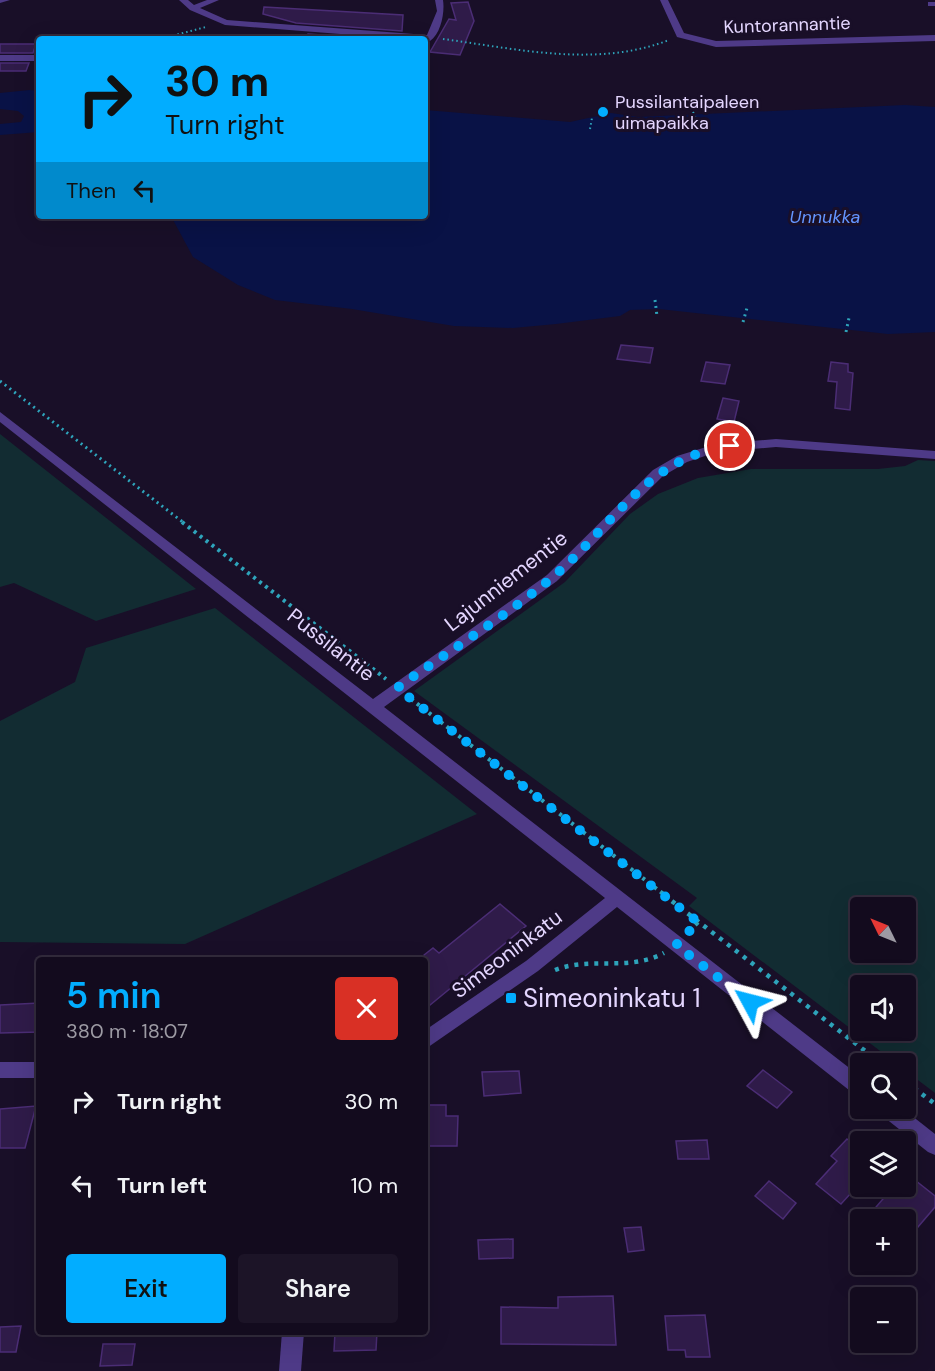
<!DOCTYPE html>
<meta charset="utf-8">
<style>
body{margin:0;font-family:"DM Sans",sans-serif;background:#1c1427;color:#f1f3f6;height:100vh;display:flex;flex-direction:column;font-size:22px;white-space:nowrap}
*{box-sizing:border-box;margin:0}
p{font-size:20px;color:#9d9ba4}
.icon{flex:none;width:33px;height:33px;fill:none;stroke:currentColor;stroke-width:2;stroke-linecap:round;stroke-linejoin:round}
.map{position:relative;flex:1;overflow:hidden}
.details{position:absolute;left:36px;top:957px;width:392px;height:378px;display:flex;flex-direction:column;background:#130b1e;border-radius:6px;box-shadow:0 6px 24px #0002,0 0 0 2px #322b3c}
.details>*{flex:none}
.top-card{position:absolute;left:36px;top:36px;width:392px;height:183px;border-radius:6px;box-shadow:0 6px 24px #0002,0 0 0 2px #322b3c;background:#02adff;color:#111;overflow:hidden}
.needle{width:39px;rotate:313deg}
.controls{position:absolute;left:850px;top:897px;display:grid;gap:12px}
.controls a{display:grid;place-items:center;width:66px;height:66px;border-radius:6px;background:#130b1e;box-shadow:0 6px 24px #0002,0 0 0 2px #322b3c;font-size:30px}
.pin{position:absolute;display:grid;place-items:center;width:51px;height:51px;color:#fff;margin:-26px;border:3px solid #fff;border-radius:50%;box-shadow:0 2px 6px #0007}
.me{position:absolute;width:66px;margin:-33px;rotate:308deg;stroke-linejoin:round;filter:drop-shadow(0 0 4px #0008)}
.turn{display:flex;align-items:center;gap:21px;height:126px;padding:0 30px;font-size:27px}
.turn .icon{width:78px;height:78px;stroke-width:2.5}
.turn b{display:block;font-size:42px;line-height:51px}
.then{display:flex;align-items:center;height:57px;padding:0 30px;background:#0003;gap:12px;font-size:22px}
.round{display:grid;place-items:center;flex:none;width:63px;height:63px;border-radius:6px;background:#1c1427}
.headline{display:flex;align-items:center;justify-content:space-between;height:102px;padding:0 30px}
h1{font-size:36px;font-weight:600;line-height:45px;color:#02adff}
.button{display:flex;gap:12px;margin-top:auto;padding:12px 30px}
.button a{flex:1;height:69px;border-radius:6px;background:#02adff;color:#111;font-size:24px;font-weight:600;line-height:69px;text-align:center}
.button a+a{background:#1c1427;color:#f1f3f6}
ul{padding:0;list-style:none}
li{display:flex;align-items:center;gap:18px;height:84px;padding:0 30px}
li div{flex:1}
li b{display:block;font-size:22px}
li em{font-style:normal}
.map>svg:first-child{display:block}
</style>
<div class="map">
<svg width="935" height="1371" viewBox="0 0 935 1371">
<rect width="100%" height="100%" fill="#190f28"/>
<g fill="#122c32" fill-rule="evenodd">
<polygon points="0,434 196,589 96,621 14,583 0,587"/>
<path d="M918,460L935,461V1093L906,1071V1064L896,1063L689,906L697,898L414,691L565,582L630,514L658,494L698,478L751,469H878L905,466ZM861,908H906V952H861ZM861,986H906V1030H861Z"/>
<polygon points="215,608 477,814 185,944 0,942 0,721 75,682 86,648"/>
</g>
<g fill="#091246">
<polygon points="30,90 39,91 39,132 0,135 0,124 21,122 24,116 18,111 0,109 0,93"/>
<polygon points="905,105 935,107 935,332 888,334 659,309 630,310 620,316 556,324 513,328 454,326 352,309 275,300 238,285 193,257 171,216 424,216 425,110 570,122 611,113 638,117"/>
</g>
<g fill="#2f1b49" stroke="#4b2d75" stroke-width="1.5">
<polygon points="468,2 474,21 460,55 430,52 449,19 456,20 451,3"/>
<polygon points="264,7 403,15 402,31 296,23 263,14"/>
<polygon points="308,34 375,39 307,39"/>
<polygon points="0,44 36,44 33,53 0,53"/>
<polygon points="0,63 29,63 26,71 0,71"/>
<polygon points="621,345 653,348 650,363 617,359"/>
<polygon points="706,362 730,365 725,384 701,381"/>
<polygon points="831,362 848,364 848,372 853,373 850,410 835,408 837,382 828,381"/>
<polygon points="723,398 739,401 734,422 717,419"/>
<polygon points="500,904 526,926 424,1010 424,955 433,948 439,953"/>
<polygon points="39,1003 39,1032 0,1033 0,1005"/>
<polygon points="763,1070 792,1092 777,1108 747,1086"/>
<polygon points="519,1071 521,1093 484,1096 482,1072"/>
<polygon points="424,1105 446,1105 446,1116 458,1116 457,1146 424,1146"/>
<polygon points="36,1106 25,1148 0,1148 0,1109"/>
<polygon points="847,1139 861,1150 861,1182 841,1204 816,1184 837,1161 831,1156"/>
<polygon points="707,1140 709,1159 678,1159 676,1141"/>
<polygon points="906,1173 935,1196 935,1207 906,1241 906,1220 865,1220 894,1186 906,1186"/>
<polygon points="769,1181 796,1203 783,1219 755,1196"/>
<polygon points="641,1227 644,1250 628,1252 624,1228"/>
<polygon points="513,1239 513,1258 479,1259 478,1240"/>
<polygon points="613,1296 616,1345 501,1344 501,1307 558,1308 558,1297"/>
<polygon points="705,1315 710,1357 686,1357 685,1350 668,1350 665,1316"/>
<polygon points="21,1326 16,1352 0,1352 0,1327"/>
<polygon points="335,1332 377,1332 376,1350 334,1351"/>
<polygon points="103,1344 135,1344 132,1365 100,1366"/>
</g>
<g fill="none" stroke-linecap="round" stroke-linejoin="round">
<g stroke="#2ea4bb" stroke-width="2" stroke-dasharray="1.5 3" stroke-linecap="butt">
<polyline points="160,39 206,27"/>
<path d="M443,39C518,49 597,68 669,40"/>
<polyline points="693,112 699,126"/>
<polyline points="590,129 592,118"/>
</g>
<g stroke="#2ea4bb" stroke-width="3" stroke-dasharray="2 4" stroke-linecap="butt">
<polyline points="655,300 657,316"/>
<polyline points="743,322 747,308"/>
<polyline points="846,332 849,318"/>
<polyline points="0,381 184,523"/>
</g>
<g stroke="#2ea4bb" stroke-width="4" stroke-dasharray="3 4.5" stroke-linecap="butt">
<polyline points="182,522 386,679"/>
<polyline points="411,699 666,896"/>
</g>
<g stroke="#2ea4bb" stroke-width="4.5" stroke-dasharray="4 6" stroke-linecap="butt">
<polyline points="664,895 882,1064"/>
<polyline points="688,932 698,922"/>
<path d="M555,970C591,956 629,972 664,953"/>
<polyline points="906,1082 935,1104"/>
</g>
<g fill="#4e3a87" fill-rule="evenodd">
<polygon points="0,0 10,0 0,3"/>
<path d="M179,0H188L194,5L207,0H219L200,8L227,20L427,35L437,11L435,0H443C445,12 441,34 430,41L225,25L190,10Z"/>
<polygon points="660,0 668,0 684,33 716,41 935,35 935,41 716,47 677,37"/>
<rect x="928" y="2" width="7" height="4"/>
<rect x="0" y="55" width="39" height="6"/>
<polygon points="0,412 373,699 547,575 653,470 677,456 716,444 776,439 935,451 935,459 776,447 717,452 687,462 663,476 557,581 384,707 861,1077 861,1096 854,1094 617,907 538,971 424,1050 424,1031 526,961 605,898 0,422"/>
<rect x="0" y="1062" width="39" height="16"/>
<polygon points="878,1108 902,1108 935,1134 935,1155 928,1152 880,1114"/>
<polygon points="282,1332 304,1332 301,1371 279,1371"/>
</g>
</g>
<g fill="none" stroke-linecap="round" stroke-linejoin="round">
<path stroke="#02adff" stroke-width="10" stroke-dasharray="0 18" d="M730,446C647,457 613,526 554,576C505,617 449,651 397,688L698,922L676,945L750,1002"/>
</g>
<g fill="#02adff" stroke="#190f28" stroke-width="2">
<circle cx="603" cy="112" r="6"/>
<rect x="505" y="992" width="12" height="12" rx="3"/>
</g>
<g text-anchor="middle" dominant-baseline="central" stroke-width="6" stroke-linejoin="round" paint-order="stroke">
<g font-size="18" fill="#e4d6ff" stroke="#190f28">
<text transform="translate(787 25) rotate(-2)">Kuntorannantie</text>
</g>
<g font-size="18" fill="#e4d6ff" stroke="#190f28" text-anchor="start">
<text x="615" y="102">Pussilantaipaleen<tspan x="615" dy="21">uimapaikka</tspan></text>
</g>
<g font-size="18" font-style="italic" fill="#6495ff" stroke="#190f28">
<text x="825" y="217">Unnukka</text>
</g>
<g font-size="21" fill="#e4d6ff" stroke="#190f28">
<text transform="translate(506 581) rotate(-38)">Lajunniementie</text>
<text transform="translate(331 645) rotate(38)">Pussilantie</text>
<text transform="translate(507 954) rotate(-37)">Simeoninkatu</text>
</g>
<g font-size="26" fill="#e4d6ff" stroke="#190f28" text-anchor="start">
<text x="523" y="998">Simeoninkatu 1</text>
</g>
</g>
</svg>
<div class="controls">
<a><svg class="needle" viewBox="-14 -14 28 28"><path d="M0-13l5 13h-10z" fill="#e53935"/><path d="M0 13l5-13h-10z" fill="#9d9ba4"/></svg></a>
<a><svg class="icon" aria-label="sound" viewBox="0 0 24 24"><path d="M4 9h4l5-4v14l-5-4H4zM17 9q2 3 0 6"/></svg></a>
<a><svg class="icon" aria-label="search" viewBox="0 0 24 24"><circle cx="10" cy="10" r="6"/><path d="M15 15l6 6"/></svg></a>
<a><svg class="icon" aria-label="layers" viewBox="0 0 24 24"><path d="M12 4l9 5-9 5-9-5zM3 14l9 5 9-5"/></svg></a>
<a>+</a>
<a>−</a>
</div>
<div class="pin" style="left:730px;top:446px;background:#d93025"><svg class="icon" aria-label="arrive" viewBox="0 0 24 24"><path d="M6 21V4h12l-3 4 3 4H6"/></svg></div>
<svg class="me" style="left:750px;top:1002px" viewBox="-20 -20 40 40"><path d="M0-17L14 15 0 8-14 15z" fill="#02adff" stroke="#fff" stroke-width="4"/></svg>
<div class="top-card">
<div class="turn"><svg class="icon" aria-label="right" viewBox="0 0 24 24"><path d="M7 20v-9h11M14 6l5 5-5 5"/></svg><div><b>30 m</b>Turn right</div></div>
<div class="then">Then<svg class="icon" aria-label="left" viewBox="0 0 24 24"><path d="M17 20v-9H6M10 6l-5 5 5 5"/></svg></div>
</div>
<section class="details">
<div class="headline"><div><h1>5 min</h1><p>380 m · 18:07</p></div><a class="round" style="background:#d93025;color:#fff"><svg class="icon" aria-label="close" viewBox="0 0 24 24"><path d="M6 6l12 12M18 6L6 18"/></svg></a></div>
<ul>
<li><svg class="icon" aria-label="right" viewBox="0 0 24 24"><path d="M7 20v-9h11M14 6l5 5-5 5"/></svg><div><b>Turn right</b></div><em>30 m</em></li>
<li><svg class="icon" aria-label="left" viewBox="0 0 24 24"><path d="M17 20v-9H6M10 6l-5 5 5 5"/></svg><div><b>Turn left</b></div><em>10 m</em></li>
</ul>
<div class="button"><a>Exit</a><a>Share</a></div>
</section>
</div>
